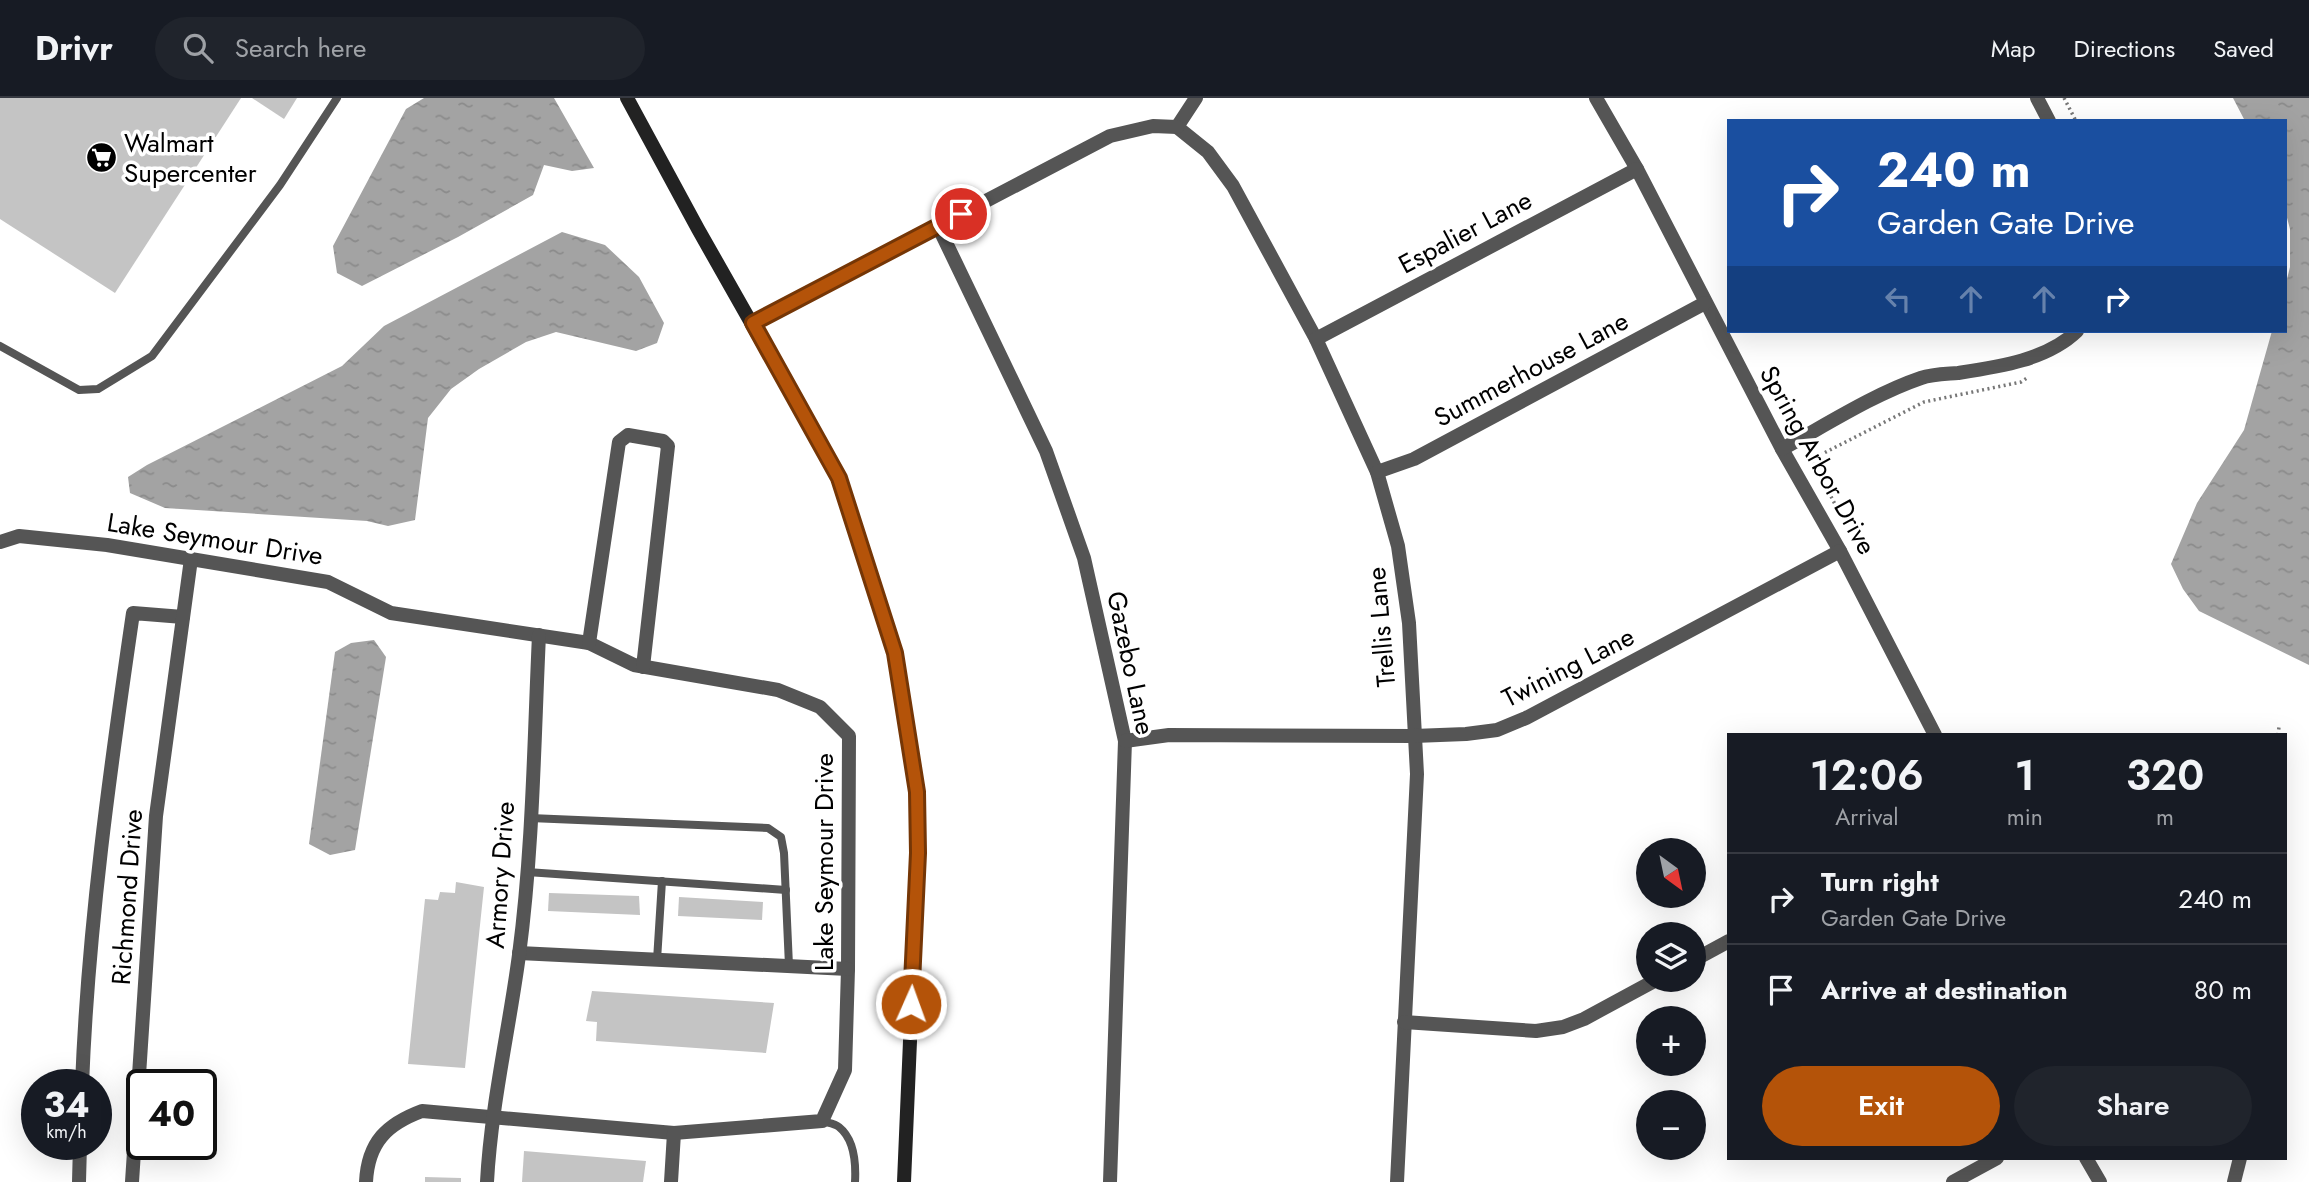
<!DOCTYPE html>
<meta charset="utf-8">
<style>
body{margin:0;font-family:Jost,sans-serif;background:#20242c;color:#f1f3f6;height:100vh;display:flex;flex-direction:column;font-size:26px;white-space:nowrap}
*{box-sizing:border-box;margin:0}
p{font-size:23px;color:#9ea1a6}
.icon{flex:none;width:38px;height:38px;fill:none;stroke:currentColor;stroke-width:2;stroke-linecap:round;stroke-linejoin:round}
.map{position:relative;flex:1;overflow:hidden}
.side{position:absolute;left:1727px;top:635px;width:560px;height:427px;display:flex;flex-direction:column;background:#171b24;border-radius:0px;box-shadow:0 7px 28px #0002}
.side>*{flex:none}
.hud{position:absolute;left:1727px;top:21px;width:560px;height:214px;border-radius:0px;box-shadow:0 7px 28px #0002;background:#1a4fa0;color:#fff;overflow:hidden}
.needle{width:46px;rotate:147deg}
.tools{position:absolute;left:1636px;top:740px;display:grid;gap:14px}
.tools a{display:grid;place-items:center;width:70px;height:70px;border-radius:50%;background:#171b24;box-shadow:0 7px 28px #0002;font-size:35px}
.speed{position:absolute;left:21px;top:971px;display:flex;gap:14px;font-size:35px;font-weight:700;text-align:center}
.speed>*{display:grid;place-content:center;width:91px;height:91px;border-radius:50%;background:#171b24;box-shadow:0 7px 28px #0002;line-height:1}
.speed small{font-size:18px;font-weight:400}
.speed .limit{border:4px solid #111;border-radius:10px;background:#fff;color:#111}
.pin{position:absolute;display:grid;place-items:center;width:60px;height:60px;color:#fff;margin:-30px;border:4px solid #fff;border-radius:50%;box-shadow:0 2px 7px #0007}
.me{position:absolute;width:77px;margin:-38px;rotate:2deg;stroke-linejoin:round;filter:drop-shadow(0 0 5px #0008)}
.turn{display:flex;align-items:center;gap:24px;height:147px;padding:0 35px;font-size:32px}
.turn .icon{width:91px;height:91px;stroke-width:2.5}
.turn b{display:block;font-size:49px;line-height:60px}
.lanes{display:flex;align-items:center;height:66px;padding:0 35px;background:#0003;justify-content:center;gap:35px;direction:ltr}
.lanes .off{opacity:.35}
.eta{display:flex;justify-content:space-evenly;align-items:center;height:119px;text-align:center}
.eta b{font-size:42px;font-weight:600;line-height:49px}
.button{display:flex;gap:14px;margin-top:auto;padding:14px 35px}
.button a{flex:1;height:80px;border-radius:42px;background:#b45309;color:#fff;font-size:28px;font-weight:600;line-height:80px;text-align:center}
.button a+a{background:#20242c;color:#f1f3f6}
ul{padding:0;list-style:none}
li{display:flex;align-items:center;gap:21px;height:91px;padding:0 35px;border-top:2px solid #363941}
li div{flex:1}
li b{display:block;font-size:26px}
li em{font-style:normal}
header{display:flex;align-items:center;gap:42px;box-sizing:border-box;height:98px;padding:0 35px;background:#171b24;border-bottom:2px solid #363941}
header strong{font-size:33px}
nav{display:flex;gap:38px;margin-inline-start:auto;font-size:24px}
.search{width:490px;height:63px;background:#20242c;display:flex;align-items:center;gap:18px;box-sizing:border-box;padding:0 24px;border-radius:38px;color:#9ea1a6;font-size:26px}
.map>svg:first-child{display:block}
</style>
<header>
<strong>Drivr</strong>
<div class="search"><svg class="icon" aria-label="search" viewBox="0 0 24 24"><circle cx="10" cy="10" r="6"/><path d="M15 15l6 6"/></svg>Search here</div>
<nav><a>Map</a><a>Directions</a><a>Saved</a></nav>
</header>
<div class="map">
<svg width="2309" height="1084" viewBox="0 0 2309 1084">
<defs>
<pattern id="water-ripples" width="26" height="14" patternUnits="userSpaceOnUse" patternTransform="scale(1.75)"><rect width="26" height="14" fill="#a3a3a3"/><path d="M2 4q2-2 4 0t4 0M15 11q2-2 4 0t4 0" fill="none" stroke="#8b8b8b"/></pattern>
</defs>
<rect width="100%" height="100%" fill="#fff"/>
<g fill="url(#water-ripples)">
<polygon points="424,0 554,0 594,70 572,73 544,67 533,97 458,139 362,188 337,175 333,148 406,11"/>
<polygon points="2233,0 2309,0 2309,567 2199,513 2183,491 2171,466 2197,405 2244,332 2272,233 2286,233 2286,185 2290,169 2290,131 2286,116 2286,23 2245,23"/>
<polygon points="562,134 605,147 639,179 664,225 657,245 636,253 556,234 526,244 479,271 451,291 428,320 415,422 388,428 367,423 165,410 130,395 128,379 147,367 342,268 384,228"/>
<polygon points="374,542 386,559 355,752 330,757 309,746 335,554 351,545"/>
</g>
<g fill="#c4c4c4">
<polygon points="0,0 241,0 115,195 0,121"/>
<polygon points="252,0 297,0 284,21"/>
<polygon points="456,784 484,789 465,970 408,966 425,801 438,802 440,794 455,795"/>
<polygon points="549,795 639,798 640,817 548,813"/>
<polygon points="679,799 763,804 762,822 678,818"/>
<polygon points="592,893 774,905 766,955 596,943 597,924 586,923"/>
<polygon points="524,1053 646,1063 643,1084 522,1084"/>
<polygon points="425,1079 461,1080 461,1084 425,1084"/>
</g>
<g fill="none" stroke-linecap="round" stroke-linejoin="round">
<g stroke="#777" stroke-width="3.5" stroke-dasharray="2 3.5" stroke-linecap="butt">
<polyline points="2064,0 2076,23"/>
<polyline points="1837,410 1814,366 1820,357 1924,304 2021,284 2027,280"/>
<polyline points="2278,637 2279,629"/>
</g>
<g stroke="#555" stroke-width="8">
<polyline points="0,248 79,292 98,291 152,258 280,87 337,0"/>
<polyline points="530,720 768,730 781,739 784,755 789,868"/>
<polyline points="527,774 786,792"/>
<polyline points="657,862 662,783"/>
<path d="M822,1023C827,1025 834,1025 839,1029C854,1041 856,1066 855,1084"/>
</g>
<g stroke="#555" stroke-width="14">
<polyline points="1596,0 1637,71 1782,351 1840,453 1935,637"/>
<polyline points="2037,0 2049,23"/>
<polyline points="1177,29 1208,54 1233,88 1316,241 1377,374 1398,448 1409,525 1417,676 1397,1084"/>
<polyline points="1177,29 1196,0"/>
<polyline points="938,128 1046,353 1084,460 1125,643 1110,1084"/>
<polyline points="753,225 1110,38 1153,28 1177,29"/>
<polyline points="1316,241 1637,71"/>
<path d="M1782,351C1826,327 1874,296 1921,280C1932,276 1946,276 1958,275C1998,269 2047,262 2077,233"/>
<polyline points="1377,374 1414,361 1705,205"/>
<path d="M0,444L19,438L107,447L328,484L391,515L589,545L634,567L778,592L820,609L849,638L848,871L845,972L822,1023L674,1035L422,1013C387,1026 368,1044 366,1084"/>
<polyline points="589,545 619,344 628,337 663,343 668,348 643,569"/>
<polyline points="1125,643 1169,637 1414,638 1466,636 1497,632 1526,620 1840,453"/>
<polyline points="519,855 848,871"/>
<polyline points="1694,862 1729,843"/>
<polyline points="1404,924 1536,933 1563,929 1584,921 1656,882"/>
<path d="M82,987C88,829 110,672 133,515L183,519"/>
<polyline points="2086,1060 2100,1084"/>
<polyline points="79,1084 80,1046"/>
<polyline points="132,1084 156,718 191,461"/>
<path d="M487,1084C491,1008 509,932 519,857C533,751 534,643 539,537"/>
<polyline points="671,1084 674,1035"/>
<polyline points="1953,1084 1997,1060"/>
<polyline points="2234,1084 2240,1060"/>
</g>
<polyline stroke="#222" stroke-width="14" points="627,0 698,131 839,380 895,555 917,694 918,755 904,1084"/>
</g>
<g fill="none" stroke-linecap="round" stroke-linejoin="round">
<defs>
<polyline id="route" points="911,906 918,755 917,694 895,555 839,380 753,225 961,116"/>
</defs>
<use href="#route" stroke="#753606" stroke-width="18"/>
<use href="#route" stroke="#b45309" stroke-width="12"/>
</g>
<defs>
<symbol id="supermarket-disc" viewBox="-11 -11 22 22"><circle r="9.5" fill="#000" stroke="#fff"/><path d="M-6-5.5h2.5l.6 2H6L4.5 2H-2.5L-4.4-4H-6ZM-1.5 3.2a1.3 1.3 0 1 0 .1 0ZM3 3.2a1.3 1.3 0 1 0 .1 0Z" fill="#fff"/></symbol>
</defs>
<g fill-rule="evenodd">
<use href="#supermarket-disc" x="84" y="42" width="35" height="35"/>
</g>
<g text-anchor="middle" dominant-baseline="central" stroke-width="7" stroke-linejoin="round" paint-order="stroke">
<g font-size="26" fill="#000" stroke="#fff" text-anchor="start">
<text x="124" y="45">Walmart<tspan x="124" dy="30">Supercenter</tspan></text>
</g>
<g font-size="26" fill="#000" stroke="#fff">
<text transform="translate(1465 134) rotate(-28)">Espalier Lane</text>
<text transform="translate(1531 271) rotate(-28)">Summerhouse Lane</text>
<text transform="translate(1818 362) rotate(61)">Spring Arbor Drive</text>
<text transform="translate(215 441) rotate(9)">Lake Seymour Drive</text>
<text transform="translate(1381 529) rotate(-95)">Trellis Lane</text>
<text transform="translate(1131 565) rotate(78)">Gazebo Lane</text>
<text transform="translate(1568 569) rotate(-27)">Twining Lane</text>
<text transform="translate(824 764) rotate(-90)">Lake Seymour Drive</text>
<text transform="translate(500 777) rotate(-86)">Armory Drive</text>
<text transform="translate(127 799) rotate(-86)">Richmond Drive</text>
</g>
</g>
</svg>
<div class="tools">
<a><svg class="needle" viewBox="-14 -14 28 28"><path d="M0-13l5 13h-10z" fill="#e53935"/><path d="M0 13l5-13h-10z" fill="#9ea1a6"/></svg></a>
<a><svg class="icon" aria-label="layers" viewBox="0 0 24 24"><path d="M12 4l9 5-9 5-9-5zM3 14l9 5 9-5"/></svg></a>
<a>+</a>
<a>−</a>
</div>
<div class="speed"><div>34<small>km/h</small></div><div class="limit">40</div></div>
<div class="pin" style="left:961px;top:116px;background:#d93025"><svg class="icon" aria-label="arrive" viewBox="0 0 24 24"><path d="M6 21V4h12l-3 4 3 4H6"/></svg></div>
<svg class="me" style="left:911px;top:906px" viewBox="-20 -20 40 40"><circle r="17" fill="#b45309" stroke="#fff" stroke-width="3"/><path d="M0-11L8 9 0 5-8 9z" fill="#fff"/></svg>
<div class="hud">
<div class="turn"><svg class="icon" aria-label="right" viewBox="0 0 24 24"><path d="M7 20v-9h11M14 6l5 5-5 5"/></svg><div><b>240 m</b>Garden Gate Drive</div></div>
<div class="lanes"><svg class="icon off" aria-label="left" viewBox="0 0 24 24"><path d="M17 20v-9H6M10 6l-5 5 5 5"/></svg><svg class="icon off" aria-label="ahead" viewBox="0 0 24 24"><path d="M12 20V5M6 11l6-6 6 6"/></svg><svg class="icon off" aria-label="ahead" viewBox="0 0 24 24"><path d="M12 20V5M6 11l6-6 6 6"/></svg><svg class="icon" aria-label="right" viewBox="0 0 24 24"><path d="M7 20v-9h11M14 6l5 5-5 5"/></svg></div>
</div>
<section class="side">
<div class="eta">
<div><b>12:06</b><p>Arrival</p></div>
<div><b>1</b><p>min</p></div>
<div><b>320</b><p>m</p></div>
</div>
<ul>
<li><svg class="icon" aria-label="right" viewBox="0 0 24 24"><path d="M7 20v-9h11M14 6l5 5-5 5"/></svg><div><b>Turn right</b><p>Garden Gate Drive</p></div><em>240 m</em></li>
<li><svg class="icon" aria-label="arrive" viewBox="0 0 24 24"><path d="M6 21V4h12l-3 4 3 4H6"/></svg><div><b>Arrive at destination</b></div><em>80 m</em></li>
</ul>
<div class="button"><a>Exit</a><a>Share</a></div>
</section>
</div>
